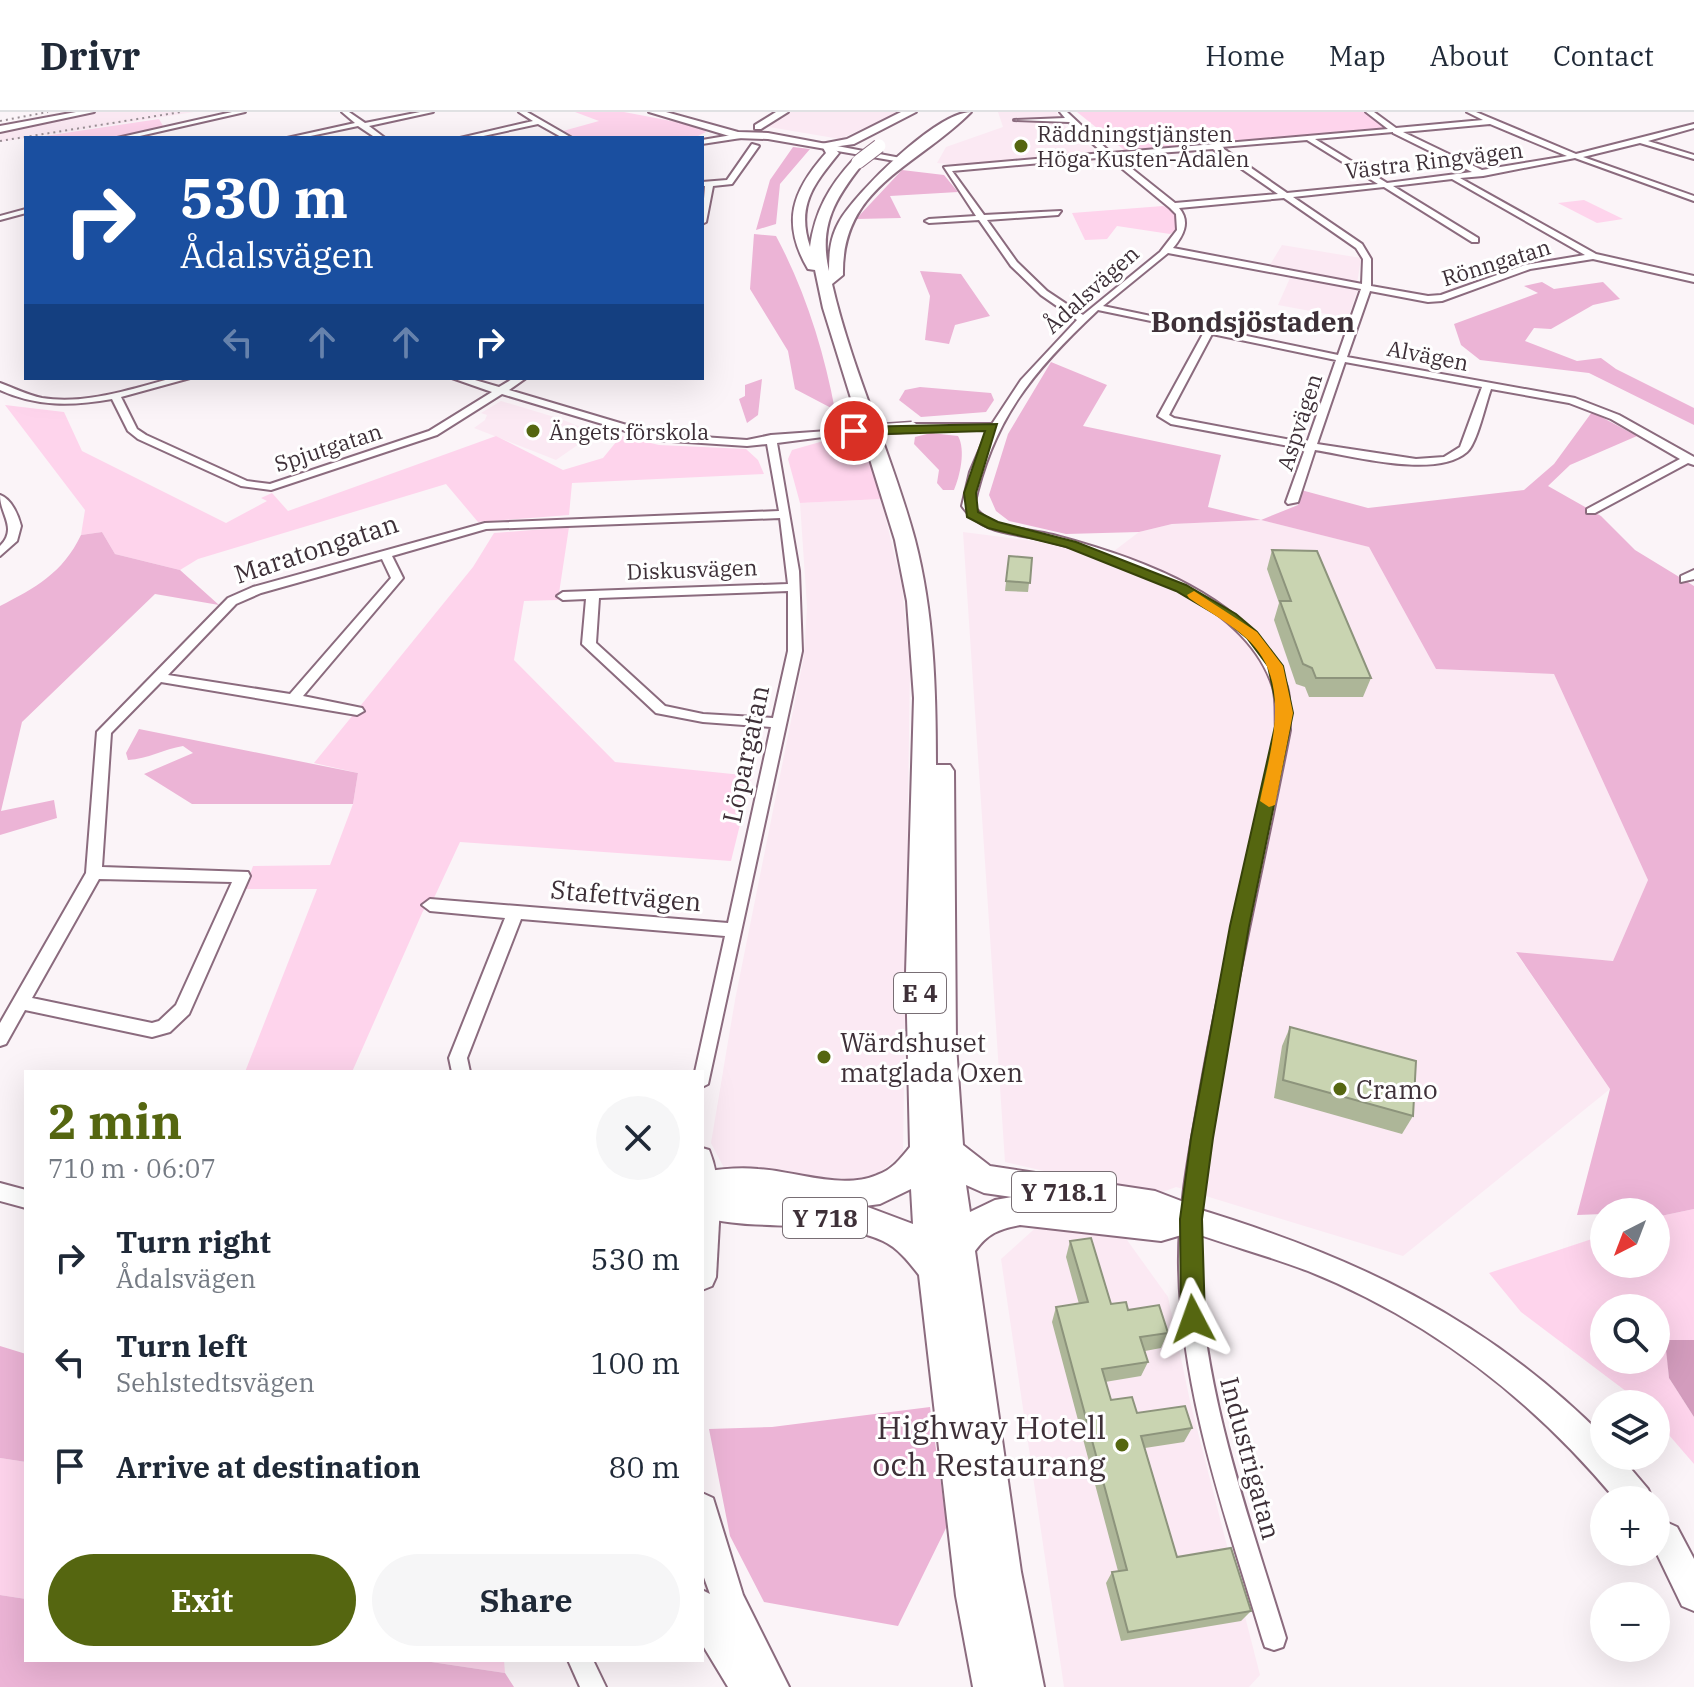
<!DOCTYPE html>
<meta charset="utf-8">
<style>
body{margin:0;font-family:"IBM Plex Serif",serif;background:#f6f6f7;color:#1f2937;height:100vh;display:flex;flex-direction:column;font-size:30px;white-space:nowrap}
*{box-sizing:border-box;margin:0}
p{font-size:26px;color:#747a83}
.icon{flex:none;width:44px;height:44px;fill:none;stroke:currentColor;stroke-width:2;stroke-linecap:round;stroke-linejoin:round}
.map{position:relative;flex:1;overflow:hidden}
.drawer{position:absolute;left:24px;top:958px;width:680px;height:592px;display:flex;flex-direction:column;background:#fff;border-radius:0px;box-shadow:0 8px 32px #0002}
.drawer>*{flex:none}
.top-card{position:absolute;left:24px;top:24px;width:680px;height:244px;border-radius:0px;box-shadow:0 8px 32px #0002;background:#1a4fa0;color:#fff;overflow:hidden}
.needle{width:52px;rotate:222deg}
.tools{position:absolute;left:1590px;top:1086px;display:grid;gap:16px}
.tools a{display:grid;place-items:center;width:80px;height:80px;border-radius:50%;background:#fff;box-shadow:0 8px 32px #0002;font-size:40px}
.pin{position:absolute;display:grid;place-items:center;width:68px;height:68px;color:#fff;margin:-34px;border:4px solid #fff;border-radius:50%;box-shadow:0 2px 8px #0007}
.me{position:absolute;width:88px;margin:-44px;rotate:356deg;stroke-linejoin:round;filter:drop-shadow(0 0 6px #0008)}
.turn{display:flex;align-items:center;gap:28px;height:168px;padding:0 24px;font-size:36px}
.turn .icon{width:104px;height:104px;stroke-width:2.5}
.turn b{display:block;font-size:56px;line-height:68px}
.lanes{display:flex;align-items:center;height:76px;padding:0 24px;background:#0003;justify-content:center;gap:40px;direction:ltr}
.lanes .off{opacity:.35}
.round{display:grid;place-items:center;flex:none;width:84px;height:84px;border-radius:42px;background:#f6f6f7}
.headline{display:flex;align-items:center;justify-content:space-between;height:136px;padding:0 24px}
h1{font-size:48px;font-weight:800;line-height:60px;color:#556610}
.primary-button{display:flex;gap:16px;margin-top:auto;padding:16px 24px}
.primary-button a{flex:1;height:92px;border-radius:48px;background:#556610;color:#fff;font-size:32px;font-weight:800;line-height:92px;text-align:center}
.primary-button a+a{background:#f6f6f7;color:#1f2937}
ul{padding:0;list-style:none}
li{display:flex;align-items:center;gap:24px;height:104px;padding:0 24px}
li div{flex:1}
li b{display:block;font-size:30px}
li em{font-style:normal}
header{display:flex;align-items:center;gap:48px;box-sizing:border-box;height:112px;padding:0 40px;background:#fff;border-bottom:2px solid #e0e1e3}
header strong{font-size:38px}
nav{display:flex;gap:44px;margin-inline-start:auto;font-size:28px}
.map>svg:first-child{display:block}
</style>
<header>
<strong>Drivr</strong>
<nav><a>Home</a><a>Map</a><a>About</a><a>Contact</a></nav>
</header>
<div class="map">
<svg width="1694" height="1575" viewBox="0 0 1694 1575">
<rect width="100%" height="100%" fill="#fbf4f8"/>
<g fill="#fbe9f3">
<polygon points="96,0 194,0 0,30 0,18"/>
<polygon points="790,0 899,0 840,27 769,15 768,11"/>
<polygon points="998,0 1056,0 1064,13 1099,42 959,53 937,51 946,35 1003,15"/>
<polygon points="1282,133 1361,146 1357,172 1268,156"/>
<polygon points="1290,166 1358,177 1348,206 1278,193"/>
<polygon points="501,289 561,307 595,321 556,348 474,316 485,308 487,303 481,301"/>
<polygon points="881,387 902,474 910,555 903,1041 870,1069 724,1056 711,1031 735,888 804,544 807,495 800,391"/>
<polygon points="1261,408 1369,435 1436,557 1554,562 1648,768 1613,849 1516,841 1610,977 1403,1144 1176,1075 1152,1084 1005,1050 963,420 1114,439 1139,420 1172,412"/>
<polygon points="1041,1111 1122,1121 1168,1185 1190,1289 1260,1563 1249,1575 1064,1575 1001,1147"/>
</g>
<g fill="#fed4ec" fill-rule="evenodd">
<polygon points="575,0 624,0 703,15 706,20 694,26 577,26 563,19 599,9"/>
<polygon points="1077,0 1365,0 1391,18 1128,41"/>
<polygon points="159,7 163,14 117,26 31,26"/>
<polygon points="1584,88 1623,107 1597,111 1558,91"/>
<path d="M1163,94C1176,99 1177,103 1178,117L1170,122L1117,114L1107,127L1085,128L1072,101Z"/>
<polygon points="5,293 64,300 82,339 226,411 267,389 261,386 272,381 288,399 496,324 563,358 603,346 621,324 659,333 746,337 758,348 764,362 572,371 569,403 478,410 446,372 198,447 180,458 115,442 102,420 81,423 85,398"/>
<polygon points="863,324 881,387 800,391 788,347 792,338 834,326"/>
<polygon points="569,415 558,488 524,489 514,548 615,650 752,664 731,749 460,730 434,786 423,799 352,960 245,960 317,777 245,777 253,754 330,753 353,692 358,661 314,651 473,455 494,421"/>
<path d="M1694,1097V1228H1666L1669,1266L1694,1305V1352L1656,1308V1292H1643L1521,1200L1489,1161L1604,1123V1152H1656V1105ZM1604,1196H1656V1248H1604Z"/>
<polygon points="0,1346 26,1350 26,1487 0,1483"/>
<polygon points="418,1548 504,1548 505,1561"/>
</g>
<g fill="#ecb4d6">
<polygon points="793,35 810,37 780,72 776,112 756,118 770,68"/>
<polygon points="902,58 944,63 958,80 890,84 901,106 856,107"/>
<path d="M754,122L776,124C805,178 824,239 835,298L795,277L788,239L750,177Z"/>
<polygon points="920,159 961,162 990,204 955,213 949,232 925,228 930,184"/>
<polygon points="1542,170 1554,177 1603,170 1620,187 1593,193 1551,217 1534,216 1525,229 1577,249 1601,246 1616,257 1694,296 1694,313 1589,261 1480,248 1461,233 1454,212 1538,181 1524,174"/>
<polygon points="1051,250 1107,273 1083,314 1221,343 1208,395 1261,408 1298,393 1301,378 1368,396 1524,378 1554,352 1592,300 1637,324 1570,353 1548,374 1601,404 1635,438 1694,474 1694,1097 1656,1105 1656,1100 1577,1103 1610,977 1516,840 1613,849 1648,768 1554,562 1436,557 1369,435 1261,408 1172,412 1139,420 1066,422 1009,409 996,399 989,383 1008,322"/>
<polygon points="762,267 758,303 747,311 739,287 745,284 745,273"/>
<polygon points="920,275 991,281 994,288 986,300 921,305 899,288 905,278"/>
<path d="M931,321L958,324C966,338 960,364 954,378H943L937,371L939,358L914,332L915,325Z"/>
<path d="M102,420L115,442L180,458L219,493L155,482L22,610L1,699L54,688L57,706L0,723V494C35,476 63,461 81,423Z"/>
<path d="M139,617L358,661L353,692H192L144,662L193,641L183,634C164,637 148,647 128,648L126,641Z"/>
<polygon points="0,1234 26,1242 26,1350 0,1346"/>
<polygon points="930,1295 947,1414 898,1514 764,1490 730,1424 709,1317 772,1315"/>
<polygon points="0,1483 26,1487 26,1548 418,1548 505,1561 514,1575 0,1575"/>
</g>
<polygon fill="#d39cbd" points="1665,1228 1694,1228 1694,1305 1669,1266"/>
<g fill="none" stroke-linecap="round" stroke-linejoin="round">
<defs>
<g id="minor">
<polygon points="232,0 245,0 131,26 117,26"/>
<polygon points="342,0 349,0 365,11 420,0 433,0 369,14 385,26 376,26 358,14 301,26 287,26 355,11"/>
<polygon points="519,0 527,0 572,26 563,26 538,12 474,26 460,26 533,9"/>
<path d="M1060,0H1067L1111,41L1388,17L1366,0H1374L1396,16L1483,8L1467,0H1476L1576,42L1694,12V16L1648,29L1694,43V47L1640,31L1583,45L1694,84V89L1575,46L1483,64L1460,66L1596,142L1694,164V170L1593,147L1530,157L1442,189L1428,190L1370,179L1347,245L1575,286L1619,303L1694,345V353L1688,351L1595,401H1587V397L1680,347L1611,307L1569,291L1491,277C1486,290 1477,332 1467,340C1436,367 1354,344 1315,338L1298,390L1288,392L1286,390L1305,337L1171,312L1158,304L1204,220L1098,198C1034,258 993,306 974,394C990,418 1027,416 1053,423C1136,445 1256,485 1287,575C1291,588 1289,605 1290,618C1265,747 1234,875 1214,1005C1207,1054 1197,1105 1199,1155C1204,1283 1249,1405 1286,1526L1283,1535L1274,1538L1265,1535L1262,1526C1226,1405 1181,1282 1179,1154C1178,1096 1190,1037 1200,980C1221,859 1251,739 1276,618C1275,605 1277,588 1273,575C1246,490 1123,448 1044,428C1014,421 981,422 962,394L970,360L988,318H912L907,315L912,312H992L1021,268L1077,208L1041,183L1011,154L979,108L929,111L925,109L929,107L976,104L944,55L1103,41L1069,10L1014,8L1065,6ZM1490,12L1567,44L1482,58L1403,20ZM1393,20V21L1472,60L1387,71L1315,27ZM1307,28L1378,72L1287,81L1221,35ZM1213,37L1278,82L1175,91L1116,44ZM1108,45L1170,96L1176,102L1177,118L1160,140L1083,203L1047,179L1017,150L987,108L1058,103L1061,99L984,103L952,59ZM1452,67L1585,143L1525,153L1441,183L1428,184L1371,174V147L1362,132L1293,85L1384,75L1472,130H1478V126L1393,74ZM1284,86L1356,136L1363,147L1362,172L1173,136C1183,124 1191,110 1179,96ZM1168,141L1361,177L1338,243L1103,194ZM1212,222L1336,248L1307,331L1174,306L1169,303ZM1345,250L1482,275L1460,335L1444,345L1416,347L1317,332Z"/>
<polygon points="738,22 741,26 702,32 702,28"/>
<polygon points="752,32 759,34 732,72 713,74 706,110 702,112 705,74 702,74 702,70 727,68"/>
<polygon points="26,97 26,101 0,108 0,104"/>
<path d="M173,266H190L121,285L137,317L146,323L247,369L270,372L429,319L492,280L452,266H468L499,275L514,266H526L509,278L657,322L747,328L771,323L842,318L843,320L838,323L777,331L799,459L802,539L708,972L702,975V960H695L725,824L521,807L467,946L470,960H452L449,946L505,806L430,799L422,793L430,787L728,811L771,615L703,610L656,601L582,532L586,487L563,488L557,484L563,480L788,472L780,406L486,417L392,444L403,466L303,584L362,596L364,599L357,603L161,570L111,621L102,755L248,760L250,764L189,902L170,920L152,925L25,898L6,932L0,934V911L86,761L97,620L228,486L253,475L485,411L779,399L767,332L747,334L656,328L502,282L437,323L271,378L241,374L138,327L128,319L112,287C72,294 37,295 0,278V271C14,276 27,283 42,286C86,293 131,277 173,266ZM382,447L391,466L290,582L168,563L236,492L261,481ZM788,479V539L773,606L703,602L665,594L596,531L599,486ZM99,767L232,770L176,893L159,909L152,911L32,886Z"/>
<path d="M0,383C11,387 18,402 21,414L17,429L0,444V434C18,416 0,403 0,383Z"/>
<polygon points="1694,458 1694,467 1681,470 1681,464"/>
<path d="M702,1036L709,1038C714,1050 720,1073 715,1085L708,1088L702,1085Z"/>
<polygon points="0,1071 26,1078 26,1096 0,1089"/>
<polygon points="568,1548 593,1548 606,1575 580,1575"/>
</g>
<polygon id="tertiary" points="76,0 94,0 0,20 0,14"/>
<g id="secondary">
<polygon points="649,0 666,0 738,20 768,21 906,47 901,50 768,27 736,26"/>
<polygon points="776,0 788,0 761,17 755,17 755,13"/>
<polygon points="707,1081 717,1084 720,1093 716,1165 712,1174 702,1178 702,1083"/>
<path d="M1191,1095C1351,1143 1485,1205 1604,1325V1344H1620L1648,1377L1653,1388H1616C1533,1288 1430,1208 1308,1159C1266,1143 1223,1132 1181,1116L1177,1107L1181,1098Z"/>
<polygon points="702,1381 713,1386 743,1483 789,1575 728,1575 702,1532 702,1478 710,1482 702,1460"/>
<polygon points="1666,1410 1677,1415 1694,1447 1694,1499 1682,1494 1656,1440 1656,1414"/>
</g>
<path id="trunk" d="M901,0H916L854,32L833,35L839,41C814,72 796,93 810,135C815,99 829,74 854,47H862L864,50C836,85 818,113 829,159C829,142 830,126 839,110C856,80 937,0 971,0C918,54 841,74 843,163L832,172C852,259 892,342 915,428C934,501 936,578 936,653H950L954,659L956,933L963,1033L990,1054L1155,1079L1202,1097L1207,1107L1202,1117L1161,1129L1020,1113C999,1117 988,1121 975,1139L1021,1460L1044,1575H973L956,1484L919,1163C909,1150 898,1136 883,1129C835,1106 756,1120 702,1105V1060C721,1057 739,1055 758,1057C795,1059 841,1078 877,1063C892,1058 900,1047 910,1035L906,861L914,586L907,489L895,428L823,196L815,158L808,157C781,111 792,79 826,41L821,32L847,27ZM966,1073L984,1081L1012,1085L995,1088L970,1100ZM911,1077L913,1112L865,1094L880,1092Z"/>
</defs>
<use href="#minor" stroke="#8b6b7e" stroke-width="4"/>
<use href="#tertiary" stroke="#8b6b7e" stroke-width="4"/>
<use href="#secondary" stroke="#8b6b7e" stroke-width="4"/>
<use href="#trunk" stroke="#8b6b7e" stroke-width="4"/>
<use href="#minor" fill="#fff" fill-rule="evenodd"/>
<use href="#tertiary" fill="#fff" fill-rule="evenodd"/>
<use href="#secondary" fill="#fff" fill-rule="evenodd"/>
<use href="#trunk" fill="#fff" fill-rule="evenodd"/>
<g stroke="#9b9096" stroke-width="2" stroke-dasharray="2 4" stroke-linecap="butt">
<polyline points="0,9 48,0"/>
<polyline points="0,29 181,0"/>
</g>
<defs>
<polyline id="minor-bridge" points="838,320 912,315"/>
<polyline id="trunk-bridge" points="858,50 879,34"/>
</defs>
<use href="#minor-bridge" stroke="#8b6b7e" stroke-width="13" stroke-linecap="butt"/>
<use href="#trunk-bridge" stroke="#8b6b7e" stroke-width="15" stroke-linecap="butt"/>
<use href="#minor-bridge" stroke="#fff" stroke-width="10"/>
<use href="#trunk-bridge" stroke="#fff" stroke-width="13"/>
</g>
<g fill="#adb698">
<polygon points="1272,438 1371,566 1363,585 1309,585 1305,575 1296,572 1274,508 1279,491 1267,457"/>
<polygon points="1009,444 1032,446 1028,480 1005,479"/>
<polygon points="1290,915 1413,1004 1402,1022 1274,986 1282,934"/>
<polygon points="1070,1129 1111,1192 1128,1198 1168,1221 1161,1236 1145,1239 1148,1250 1141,1264 1105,1270 1111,1288 1137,1301 1192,1316 1184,1330 1145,1336 1177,1445 1251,1499 1241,1509 1121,1529 1106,1471 1112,1460 1118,1459 1052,1210 1056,1195 1079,1192 1066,1145"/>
</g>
<g fill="#c9d4b1" stroke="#8d947c" stroke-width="2">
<polygon points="1272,438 1317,439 1371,566 1316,566 1312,556 1303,552 1280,489 1291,489"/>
<polygon points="1009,444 1032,446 1030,471 1006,469"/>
<polygon points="1290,915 1416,949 1413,1004 1283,968"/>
<polygon points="1091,1126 1111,1192 1126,1190 1128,1198 1159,1193 1168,1221 1140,1225 1148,1250 1102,1257 1111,1288 1132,1285 1137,1301 1185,1294 1192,1316 1141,1324 1177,1445 1231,1436 1251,1499 1128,1520 1112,1460 1127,1458 1056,1195 1088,1190 1070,1129"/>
</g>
<polygon fill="#556610" stroke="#37420a" stroke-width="2" points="997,312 976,381 978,400 998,410 1076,430 1186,473 1236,502 1257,520 1283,554 1293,601 1249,814 1213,1026 1202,1107 1205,1207 1201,1215 1193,1218 1184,1215 1181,1207 1180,1107 1191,1026 1230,814 1278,601 1268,554 1247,526 1225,508 1176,479 1066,435 988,416 967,405 964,381 985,319 854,323 848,319 854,315"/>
<path fill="#f59e0b" d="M1194,479L1257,520L1283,554L1293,601L1275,693L1269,695L1260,689C1271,636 1294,567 1245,525C1228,510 1207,499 1189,486L1187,483Z"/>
<g fill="#556610" stroke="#fff" stroke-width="3">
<circle cx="1021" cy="34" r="8"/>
<circle cx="533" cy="319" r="8"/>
<circle cx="824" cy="945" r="8"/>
<circle cx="1340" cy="977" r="8"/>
<circle cx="1122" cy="1333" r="8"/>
</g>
<g text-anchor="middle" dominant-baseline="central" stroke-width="6" stroke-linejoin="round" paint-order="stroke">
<g font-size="22" fill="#3e3038" stroke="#fff" text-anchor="start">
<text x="1037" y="21">Räddningstjänsten<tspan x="1037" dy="25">Höga Kusten-Ådalen</tspan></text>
<text x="549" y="319">Ängets förskola</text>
</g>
<g font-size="22" fill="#3e3038" stroke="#fff">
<text transform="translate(1434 48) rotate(-7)">Västra Ringvägen</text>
<text transform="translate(1496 150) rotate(-17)">Rönngatan</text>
<text transform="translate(1091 177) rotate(-42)">Ådalsvägen</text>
<text transform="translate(1428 243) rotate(11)">Alvägen</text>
<text transform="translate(1299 310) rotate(-72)">Aspvägen</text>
<text transform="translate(328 335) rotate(-18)">Spjutgatan</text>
<text transform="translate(692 457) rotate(-2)">Diskusvägen</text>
</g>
<g fill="#fff" stroke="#786e74" stroke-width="2">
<rect x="894" y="861" width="52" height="40" rx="6"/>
<rect x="1012" y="1060" width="104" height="40" rx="6"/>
<rect x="783" y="1086" width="84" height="40" rx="6"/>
</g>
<g font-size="24" font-weight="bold" fill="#3e3038">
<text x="920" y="881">E 4</text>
<text x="1064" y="1080">Y 718.1</text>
<text x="825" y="1106">Y 718</text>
</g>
<g font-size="26" fill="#3e3038" stroke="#fff">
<text transform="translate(316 436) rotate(-18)">Maratongatan</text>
<text transform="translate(745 642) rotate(-78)">Löpargatan</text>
<text transform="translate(626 783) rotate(5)">Stafettvägen</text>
<text transform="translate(1251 1346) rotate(75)">Industrigatan</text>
</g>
<g font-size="26" fill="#3e3038" stroke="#fff" text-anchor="start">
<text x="840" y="930">Wärdshuset<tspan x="840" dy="30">matglada Oxen</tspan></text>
<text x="1356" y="977">Cramo</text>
</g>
<g font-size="28" font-weight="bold" fill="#3e3038" stroke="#fff">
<text x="1253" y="209">Bondsjöstaden</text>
</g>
<g font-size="32" fill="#3e3038" stroke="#fff" text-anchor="end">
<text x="1106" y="1315">Highway Hotell<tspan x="1106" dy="37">och Restaurang</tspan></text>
</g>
</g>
</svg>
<div class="tools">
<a><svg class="needle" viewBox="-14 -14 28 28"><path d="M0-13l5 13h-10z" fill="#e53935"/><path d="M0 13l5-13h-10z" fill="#747a83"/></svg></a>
<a><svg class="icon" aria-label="search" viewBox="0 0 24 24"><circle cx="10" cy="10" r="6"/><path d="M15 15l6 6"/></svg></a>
<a><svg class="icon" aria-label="layers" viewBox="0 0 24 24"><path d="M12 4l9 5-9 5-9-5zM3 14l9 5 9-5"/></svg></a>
<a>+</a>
<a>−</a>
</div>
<div class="pin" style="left:854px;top:319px;background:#d93025"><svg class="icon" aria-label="arrive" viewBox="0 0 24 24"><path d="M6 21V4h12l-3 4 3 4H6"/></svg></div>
<svg class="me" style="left:1193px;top:1207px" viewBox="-20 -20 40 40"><path d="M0-17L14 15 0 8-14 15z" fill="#556610" stroke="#fff" stroke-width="4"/></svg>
<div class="top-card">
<div class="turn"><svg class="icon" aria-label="right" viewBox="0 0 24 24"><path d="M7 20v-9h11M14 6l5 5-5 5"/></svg><div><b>530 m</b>Ådalsvägen</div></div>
<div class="lanes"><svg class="icon off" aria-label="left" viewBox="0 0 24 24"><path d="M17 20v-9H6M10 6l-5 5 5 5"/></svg><svg class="icon off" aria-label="ahead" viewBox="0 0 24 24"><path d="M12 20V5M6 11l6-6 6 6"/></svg><svg class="icon off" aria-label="ahead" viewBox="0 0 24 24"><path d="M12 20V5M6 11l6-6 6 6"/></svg><svg class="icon" aria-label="right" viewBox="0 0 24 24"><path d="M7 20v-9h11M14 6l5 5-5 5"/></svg></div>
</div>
<section class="drawer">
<div class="headline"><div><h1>2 min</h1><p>710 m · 06:07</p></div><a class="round"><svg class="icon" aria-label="close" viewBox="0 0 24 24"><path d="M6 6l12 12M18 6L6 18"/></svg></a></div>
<ul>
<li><svg class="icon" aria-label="right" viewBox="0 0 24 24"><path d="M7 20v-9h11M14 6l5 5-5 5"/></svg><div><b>Turn right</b><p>Ådalsvägen</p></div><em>530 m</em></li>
<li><svg class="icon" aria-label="left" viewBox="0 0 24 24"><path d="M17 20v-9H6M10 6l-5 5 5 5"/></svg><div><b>Turn left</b><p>Sehlstedtsvägen</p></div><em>100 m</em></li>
<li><svg class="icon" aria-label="arrive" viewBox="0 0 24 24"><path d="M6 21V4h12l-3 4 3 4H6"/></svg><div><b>Arrive at destination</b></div><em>80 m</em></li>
</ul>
<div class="primary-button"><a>Exit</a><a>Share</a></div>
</section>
</div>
